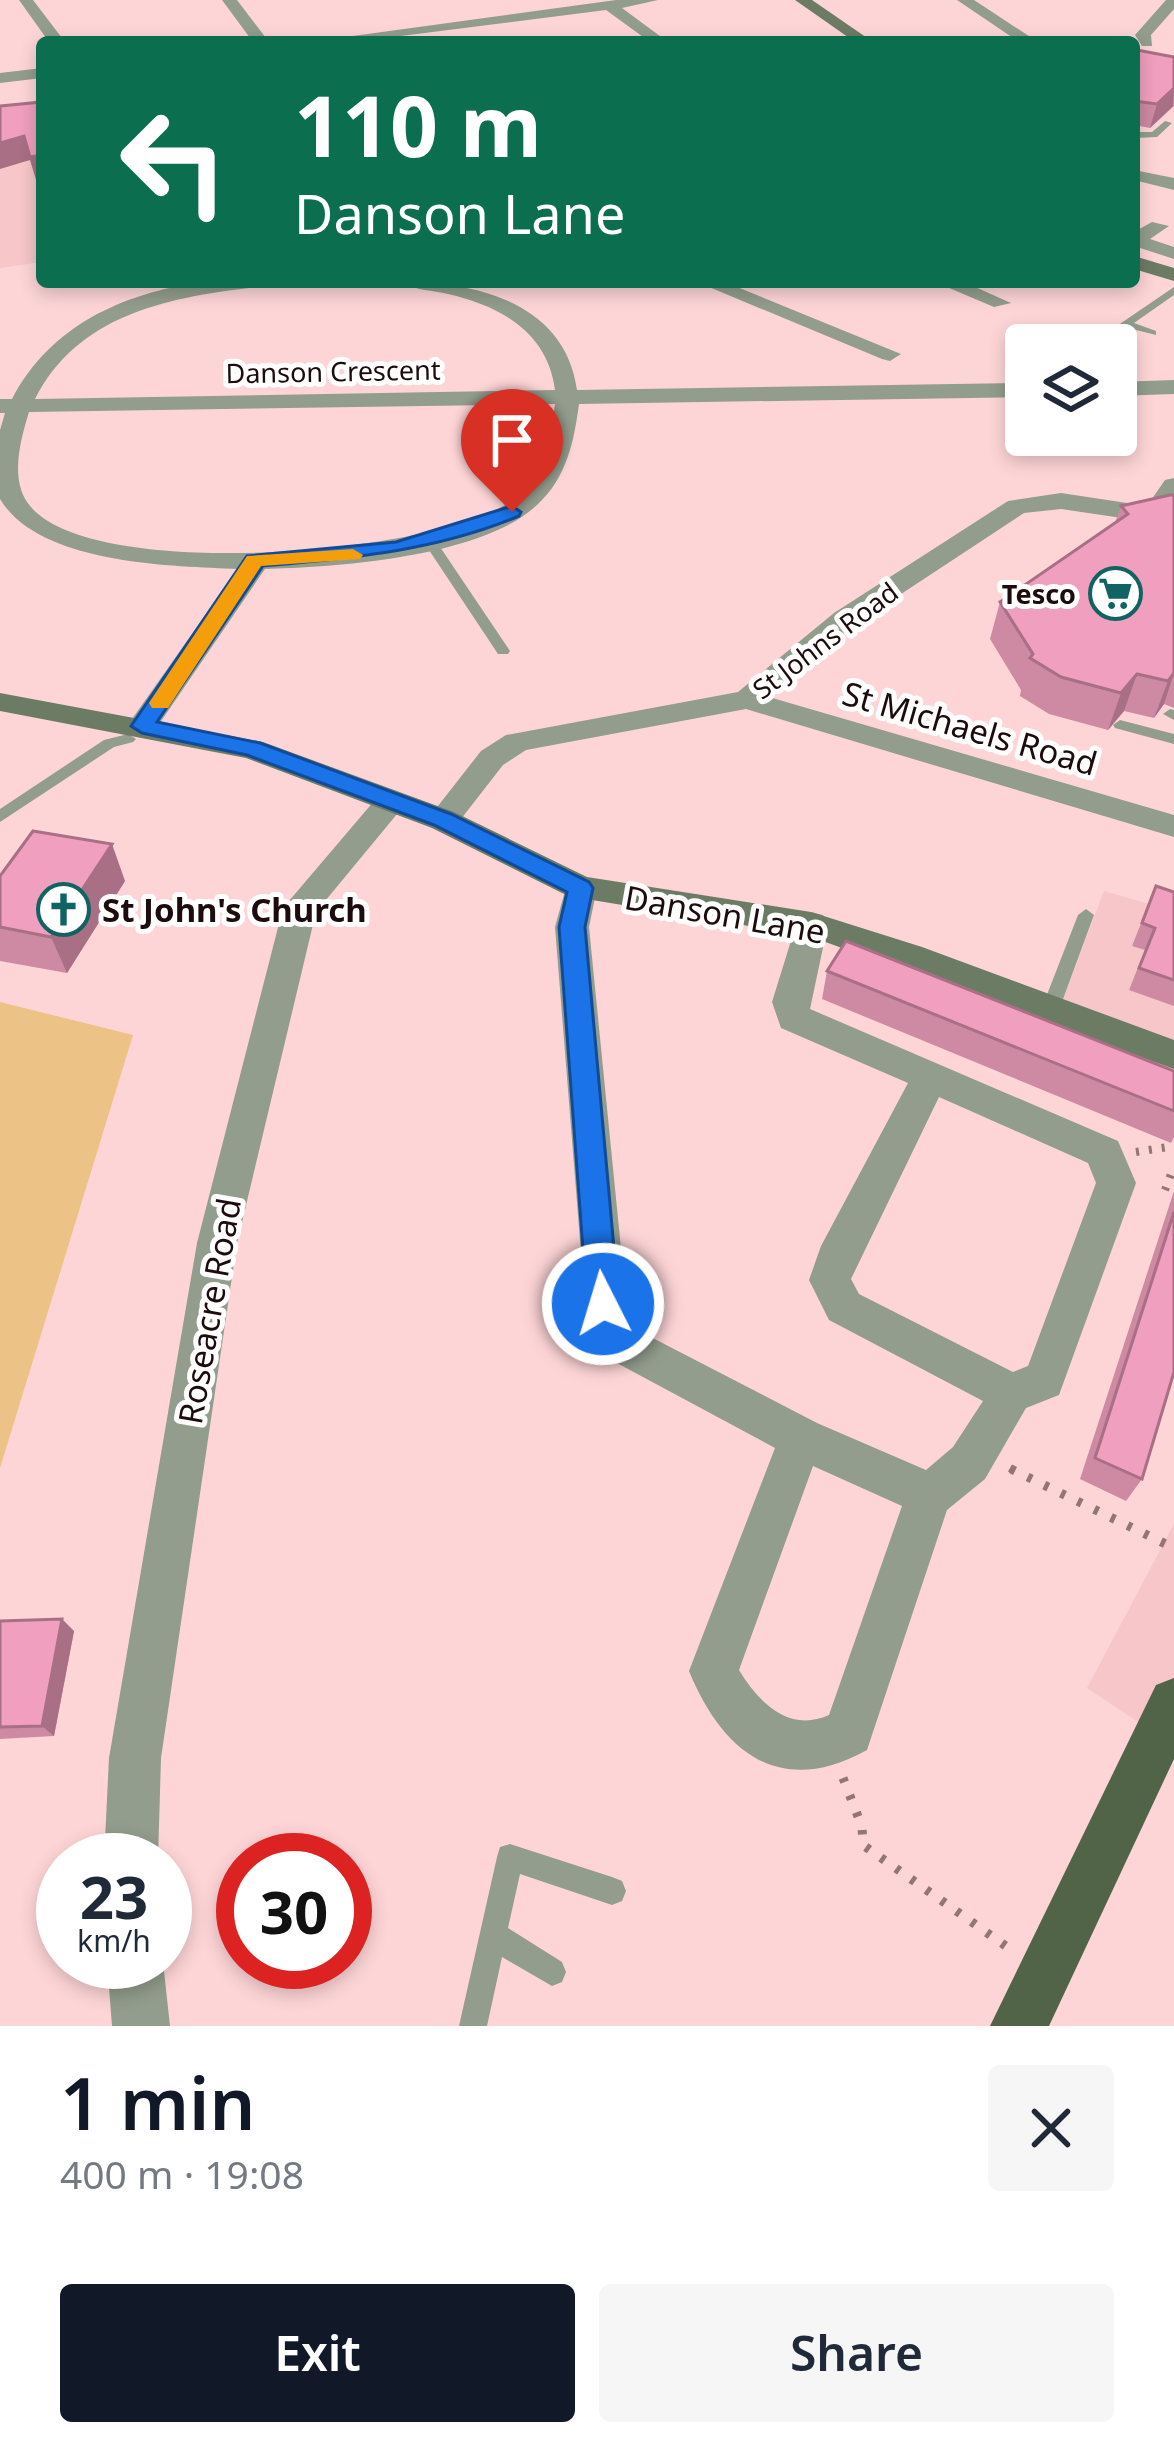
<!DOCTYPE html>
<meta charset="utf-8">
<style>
body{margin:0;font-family:"Noto Sans",sans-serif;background:#f6f6f7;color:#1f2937;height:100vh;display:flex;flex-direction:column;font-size:45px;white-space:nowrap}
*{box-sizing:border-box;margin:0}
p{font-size:39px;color:#747a83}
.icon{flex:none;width:66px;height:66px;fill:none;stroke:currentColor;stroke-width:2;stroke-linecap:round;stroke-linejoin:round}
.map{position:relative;height:2026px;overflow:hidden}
.details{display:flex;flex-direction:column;background:#fff;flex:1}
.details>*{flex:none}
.hud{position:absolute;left:36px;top:36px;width:1104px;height:252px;border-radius:12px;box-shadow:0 6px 18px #0003;background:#0b6e4f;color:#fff;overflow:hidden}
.controls{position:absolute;left:1005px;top:324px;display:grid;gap:24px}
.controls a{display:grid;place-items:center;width:132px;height:132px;border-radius:12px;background:#fff;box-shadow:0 6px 18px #0003;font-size:60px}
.speed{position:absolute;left:36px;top:1833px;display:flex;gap:24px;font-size:60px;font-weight:700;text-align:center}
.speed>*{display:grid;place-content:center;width:156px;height:156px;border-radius:50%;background:#fff;box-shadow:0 6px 18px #0003;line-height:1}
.speed small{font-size:30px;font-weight:400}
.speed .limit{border:18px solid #d22;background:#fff;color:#111}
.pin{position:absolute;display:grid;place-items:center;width:102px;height:102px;color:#fff;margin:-123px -51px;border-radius:50% 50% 50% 0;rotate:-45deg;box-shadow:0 0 12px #0007}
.pin .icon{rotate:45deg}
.me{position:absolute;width:132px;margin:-66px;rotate:355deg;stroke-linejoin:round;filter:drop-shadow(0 0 9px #0008)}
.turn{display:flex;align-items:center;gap:42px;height:252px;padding:0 60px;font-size:54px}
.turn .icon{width:156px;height:156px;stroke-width:2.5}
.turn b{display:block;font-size:84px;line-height:102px}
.round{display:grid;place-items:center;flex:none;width:126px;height:126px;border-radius:12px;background:#f6f6f7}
.headline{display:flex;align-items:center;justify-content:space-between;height:204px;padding:0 60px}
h1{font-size:72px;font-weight:600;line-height:90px;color:#111827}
.action{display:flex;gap:24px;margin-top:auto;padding:24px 60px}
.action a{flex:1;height:138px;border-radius:12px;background:#111827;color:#fff;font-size:48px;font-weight:600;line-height:138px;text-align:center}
.action a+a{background:#f6f6f7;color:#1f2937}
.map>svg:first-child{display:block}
</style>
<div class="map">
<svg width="1174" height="2026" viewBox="0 0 1174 2026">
<rect width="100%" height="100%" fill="#fed5d7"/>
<g fill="#f6c6c8">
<polygon points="42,122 42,262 0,268 0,127"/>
<polygon points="1104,891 1174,911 1174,1078 1051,1032"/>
<polygon points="1174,1524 1174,1746 1087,1688"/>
</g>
<polygon fill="#edc287" points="0,1002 133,1035 0,1468"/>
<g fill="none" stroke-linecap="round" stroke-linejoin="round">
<g stroke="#937577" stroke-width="8" stroke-dasharray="3 10" stroke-linecap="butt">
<polyline points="1136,1152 1174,1146"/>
<polyline points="1165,1190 1174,1166"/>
<polyline points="1010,1468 1017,1472"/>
</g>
<g stroke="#937577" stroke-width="9" stroke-dasharray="4.5 14" stroke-linecap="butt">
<polyline points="1011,1469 1174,1548"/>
<polyline points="843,1778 862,1827 863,1845 1010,1949"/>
</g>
<g fill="#929d8d" fill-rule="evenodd">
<polygon points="1165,121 1172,123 1157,137 1134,138 1134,132 1152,132"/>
<polygon points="1174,287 1174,295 1134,323 1156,331 1156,335 1128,328 1119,334 1111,334 1111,330"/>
<polygon points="429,537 434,538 510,651 508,654 498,654 496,651 423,541"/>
<polygon points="1170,709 1174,710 1174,720 1163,714"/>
<polygon points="1120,720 1174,734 1174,744 1115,728 1113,725"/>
<polygon points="128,734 136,739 133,742 114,747 0,822 0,809 104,740"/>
<polygon points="1086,909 1094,915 1059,1010 1056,1015 1044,1015 1041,1010 1078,915"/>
<polygon points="510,1844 612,1877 622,1881 626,1891 622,1901 612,1905 520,1874 508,1928 562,1962 566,1972 562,1982 552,1986 502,1957 487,2026 459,2026 497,1857 500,1847"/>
</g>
<g fill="#929d8d" fill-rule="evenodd">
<polygon points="19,0 33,0 65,42 49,42"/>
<polygon points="222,0 237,0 269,42 253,42"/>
<polygon points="616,0 658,0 622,8 668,42 650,42 606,10 353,42 309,42"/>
<polygon points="957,0 974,0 1038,42 1019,42"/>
<polygon points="1166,0 1174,0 1174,9 1151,35 1152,46 1142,46 1135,35"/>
<polygon points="42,68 42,78 0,83 0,73"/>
<polygon points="1134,170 1174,178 1174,190 1134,180"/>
<polygon points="1152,222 1169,226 1150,239 1174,247 1174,259 1134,246 1134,232"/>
<path d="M201,282H259L249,288C165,298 77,316 35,399L555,390C548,333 501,306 448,294C433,290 415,291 403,282C477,282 565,303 577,390L1026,383V397L579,404C574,441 567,477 538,504C484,557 338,567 265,569L153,733L142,736L127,726L238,569C170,566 39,564 0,499V430L5,413H0V399H12C51,325 122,294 201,282ZM555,404C550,441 544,478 511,501C437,555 82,584 27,502C10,477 21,438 29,412Z"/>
<polygon points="697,282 725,282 901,354 890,361 882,359"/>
<polygon points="935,282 964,282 1011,303 994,307"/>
<polygon points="1174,380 1174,394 1116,396 1116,382"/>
<polygon points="1174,478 1174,506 1168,515 1149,522 1061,509 1024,513 854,625 769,697 1174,815 1174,837 746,709 526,750 503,765 454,828 432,828 427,820 481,751 506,735 738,692 834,613 1008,501 1061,493 1147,506 1165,480"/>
<polygon points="391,790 402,794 407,801 402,808 316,912 237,1243 161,1758 158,1860 104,1860 109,1758 197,1243 283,908 380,794"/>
<path d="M580,876L592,880L597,888L589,927L628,1319L645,1334L817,1423L926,1470L953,1447L983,1401L829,1320L809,1280L821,1246L908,1083L781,1028L772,1002L799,915L811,912L823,915L828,924L810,1009L1118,1141L1136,1183L1059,1395L1026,1408L985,1479L947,1510L867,1750C781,1798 723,1754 689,1671L775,1448L615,1362L593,1342L587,1328L555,927L568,880ZM939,1097L1088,1163L1096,1183L1028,1366L1013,1372L859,1294L851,1279ZM813,1466L902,1506L829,1715C789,1733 759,1703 739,1670Z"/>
<polygon points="107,1962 163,1962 170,2026 112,2026"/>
</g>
<g fill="#6c7c64" fill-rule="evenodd">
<polygon points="795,0 812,0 873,42 855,42"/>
<polygon points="1134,256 1174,268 1174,281 1134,269"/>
<polygon points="0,693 263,742 454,812 587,877 811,912 922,947 1174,1040 1174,1069 809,936 568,896 432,828 246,758 0,711"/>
</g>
<polygon fill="#526448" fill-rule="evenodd" points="1174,1678 1174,1759 1049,2026 990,2026 1156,1685"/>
</g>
<g fill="#ce89a3">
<polygon points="1134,52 1174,57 1174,106 1150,128 1134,125"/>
<polygon points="1174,495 1174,708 1164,704 1154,718 1124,711 1108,730 1049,714 1020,696 1021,690 990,639 1000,602 1115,523 1121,506"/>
<polygon points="0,876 125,881 67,973 0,961"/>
<polygon points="1156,886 1174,892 1174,1006 1129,990 1145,950 1132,946"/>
<polygon points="827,971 1174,1071 1174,1137 1171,1143 822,999"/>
<polygon points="1174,1191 1174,1372 1142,1479 1126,1501 1080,1479"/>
<polygon points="0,1621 74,1631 54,1736 0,1739"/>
</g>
<g fill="#a86f85">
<polygon points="1174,88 1173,106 1150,128 1157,104"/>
<polygon points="24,136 42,155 42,180 36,180 30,160 0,169 0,143"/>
<polygon points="1174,673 1164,704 1154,718 1168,681"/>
<polygon points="1137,674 1124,711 1108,730 1121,693"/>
<polygon points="112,844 125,881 67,973 51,937"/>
<polygon points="62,1619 74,1631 54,1736 42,1726"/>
</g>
<g fill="#f09fbe" stroke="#a86f85" stroke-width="3">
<polygon points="1137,50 1174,57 1174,88 1157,104 1134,101 1134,52"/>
<polygon points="42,102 42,155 30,157 24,136 0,143 0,106"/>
<polygon points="1170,495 1174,495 1174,673 1168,681 1137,674 1121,693 1061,677 1030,658 1033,654 1000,602 1128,514 1121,506"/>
<polygon points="33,831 112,844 51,937 0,927 0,876"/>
<polygon points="1156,886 1174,892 1174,980 1139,968 1155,928 1142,923"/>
<polygon points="846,941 1174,1071 1174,1111 827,971"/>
<polygon points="1174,1212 1174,1372 1142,1479 1095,1458"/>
<polygon points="62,1619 42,1726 0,1727 0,1621"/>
</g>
<path fill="#1a73e8" stroke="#114b97" stroke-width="3" d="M512,506L521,512L519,516C436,551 352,558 263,566L157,722L260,743L451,814L589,882L593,888L585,927L619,1304L615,1314L603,1318L592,1314L587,1304L559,927L567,892L434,825L247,755L142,733L131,726L247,556L396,542Z"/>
<polygon fill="#f59e0b" points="353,549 363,555 360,559 261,566 168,708 152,708 149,703 247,556"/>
<defs>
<symbol id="supermarket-ring" viewBox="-11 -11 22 22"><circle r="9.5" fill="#fff" stroke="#116262" stroke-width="1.5"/><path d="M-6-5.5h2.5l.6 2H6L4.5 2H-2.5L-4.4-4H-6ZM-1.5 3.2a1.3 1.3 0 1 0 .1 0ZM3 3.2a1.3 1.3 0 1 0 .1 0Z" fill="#116262"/></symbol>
<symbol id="church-ring" viewBox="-11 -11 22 22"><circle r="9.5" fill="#fff" stroke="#116262" stroke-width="1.5"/><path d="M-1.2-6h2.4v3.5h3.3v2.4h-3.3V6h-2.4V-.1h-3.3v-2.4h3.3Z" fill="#116262"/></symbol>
</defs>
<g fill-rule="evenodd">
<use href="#supermarket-ring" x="1086" y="564" width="59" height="59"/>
<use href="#church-ring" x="34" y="880" width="59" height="59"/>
</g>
<g text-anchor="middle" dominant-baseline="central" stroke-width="10" stroke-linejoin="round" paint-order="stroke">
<g font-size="27" fill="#1d0c0d" stroke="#fff">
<text transform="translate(333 371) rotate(-1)">Danson Crescent</text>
<text transform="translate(825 640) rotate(-37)">St Johns Road</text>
</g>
<g font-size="27" font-weight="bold" fill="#1d0c0d" stroke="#fff" text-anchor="end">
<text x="1076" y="593">Tesco</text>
</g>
<g font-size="33" fill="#1d0c0d" stroke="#fff">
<text transform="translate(970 728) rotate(16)">St Michaels Road</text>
<text transform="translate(725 914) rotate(10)">Danson Lane</text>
<text transform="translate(209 1311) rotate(-80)">Roseacre Road</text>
</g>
<g font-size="33" font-weight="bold" fill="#1d0c0d" stroke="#fff" text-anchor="start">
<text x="102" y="909">St John's Church</text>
</g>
</g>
</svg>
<div class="controls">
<a><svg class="icon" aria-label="layers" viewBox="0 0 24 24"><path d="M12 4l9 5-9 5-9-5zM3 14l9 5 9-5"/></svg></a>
</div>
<div class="speed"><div>23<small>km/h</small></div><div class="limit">30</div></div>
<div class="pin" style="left:512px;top:512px;background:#d93025"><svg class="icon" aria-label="arrive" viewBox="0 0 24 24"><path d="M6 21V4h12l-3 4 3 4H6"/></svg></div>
<svg class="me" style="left:603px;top:1304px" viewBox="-20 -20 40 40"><circle r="17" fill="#1a73e8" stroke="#fff" stroke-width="3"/><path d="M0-11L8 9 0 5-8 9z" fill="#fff"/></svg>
<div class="hud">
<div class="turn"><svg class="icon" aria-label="left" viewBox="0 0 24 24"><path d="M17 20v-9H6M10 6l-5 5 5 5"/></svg><div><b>110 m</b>Danson Lane</div></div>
</div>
</div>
<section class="details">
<div class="headline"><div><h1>1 min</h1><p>400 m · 19:08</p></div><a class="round"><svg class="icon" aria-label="close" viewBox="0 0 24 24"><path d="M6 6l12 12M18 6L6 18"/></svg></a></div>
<div class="action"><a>Exit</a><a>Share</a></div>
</section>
